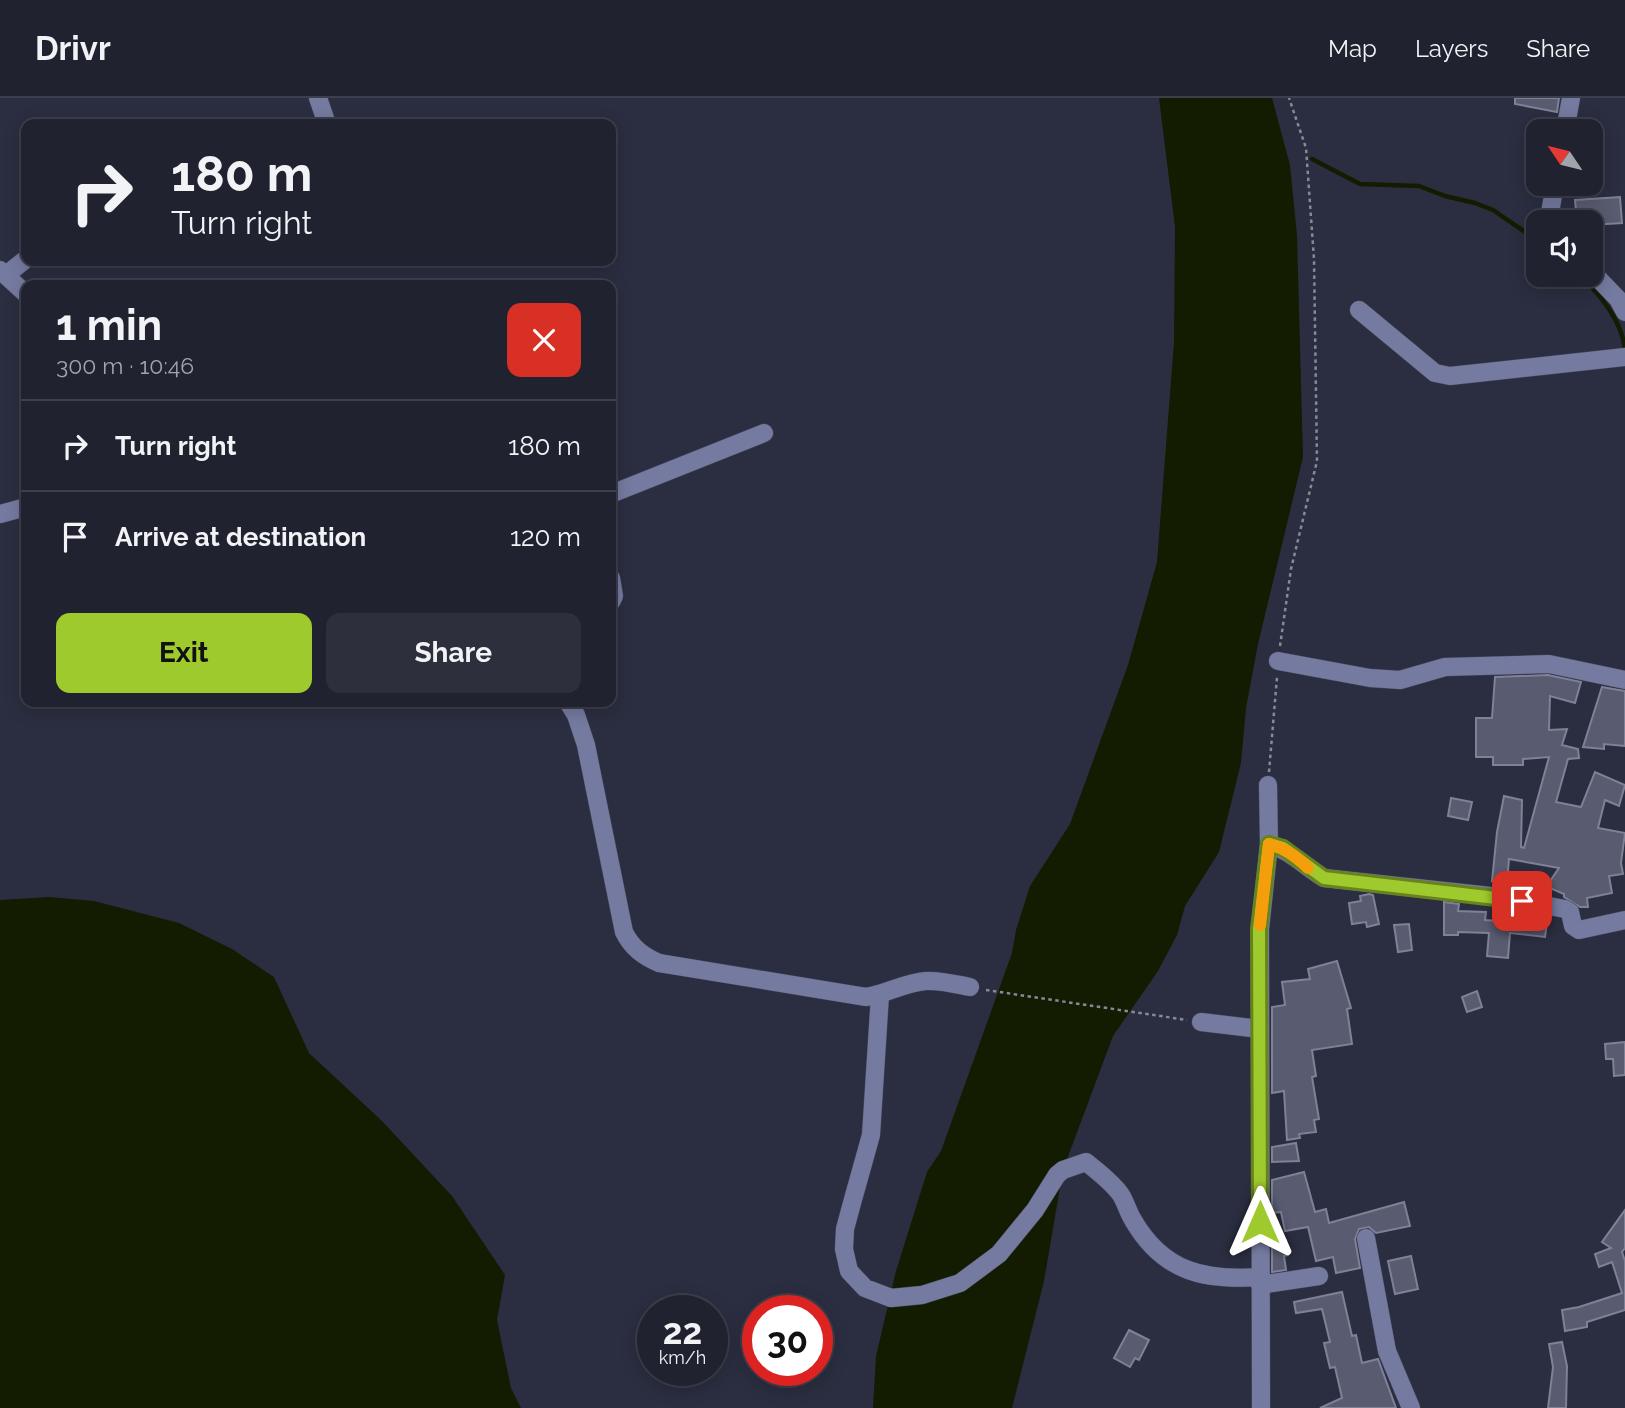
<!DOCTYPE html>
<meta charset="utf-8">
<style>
body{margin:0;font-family:Raleway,sans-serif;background:#2d2f3c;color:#f1f3f6;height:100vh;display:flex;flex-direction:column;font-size:26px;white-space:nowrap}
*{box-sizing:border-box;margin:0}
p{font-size:23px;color:#a2a4ab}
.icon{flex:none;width:38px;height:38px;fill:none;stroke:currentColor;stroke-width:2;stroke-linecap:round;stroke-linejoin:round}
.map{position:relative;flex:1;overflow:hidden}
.sheet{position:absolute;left:21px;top:182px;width:595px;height:427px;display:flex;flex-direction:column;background:#202230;border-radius:14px;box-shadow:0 4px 18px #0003,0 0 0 2px #3d3f4c}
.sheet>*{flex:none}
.banner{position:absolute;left:21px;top:21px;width:595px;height:147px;border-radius:14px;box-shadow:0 4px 18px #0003,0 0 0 2px #3d3f4c;background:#202230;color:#f1f3f6;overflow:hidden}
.needle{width:46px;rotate:305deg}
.fabs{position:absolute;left:1526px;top:21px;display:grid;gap:14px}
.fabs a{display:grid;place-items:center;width:77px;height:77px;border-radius:14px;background:#202230;box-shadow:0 4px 18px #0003,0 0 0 2px #3d3f4c;font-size:35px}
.speed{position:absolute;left:637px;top:1197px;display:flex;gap:14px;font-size:35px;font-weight:700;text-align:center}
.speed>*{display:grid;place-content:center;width:91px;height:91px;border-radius:50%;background:#202230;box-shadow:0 4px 18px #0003,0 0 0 2px #3d3f4c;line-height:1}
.speed small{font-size:18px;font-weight:400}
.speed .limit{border:10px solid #d22;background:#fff;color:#111}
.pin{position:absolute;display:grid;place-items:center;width:60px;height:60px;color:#fff;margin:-30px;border-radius:14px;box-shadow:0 4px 10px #0006}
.me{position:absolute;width:77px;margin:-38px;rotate:0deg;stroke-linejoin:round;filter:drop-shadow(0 0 5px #0008)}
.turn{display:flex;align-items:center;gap:24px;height:147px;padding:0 35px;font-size:32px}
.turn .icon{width:91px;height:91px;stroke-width:2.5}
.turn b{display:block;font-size:49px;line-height:60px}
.round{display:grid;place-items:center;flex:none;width:74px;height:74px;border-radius:14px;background:#2d2f3c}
.summary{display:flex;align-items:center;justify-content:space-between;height:119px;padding:0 35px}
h1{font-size:42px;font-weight:700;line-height:52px}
.primary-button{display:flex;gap:14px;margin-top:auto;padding:14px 35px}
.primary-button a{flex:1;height:80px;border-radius:14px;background:#9fca2e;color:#111;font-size:28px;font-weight:700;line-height:80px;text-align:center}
.primary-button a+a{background:#2d2f3c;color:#f1f3f6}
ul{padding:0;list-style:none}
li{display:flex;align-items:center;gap:21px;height:91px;padding:0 35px;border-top:2px solid #3d3f4c}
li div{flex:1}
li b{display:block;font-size:26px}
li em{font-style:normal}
header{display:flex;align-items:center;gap:42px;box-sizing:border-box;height:98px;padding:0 35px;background:#202230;border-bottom:2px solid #3d3f4c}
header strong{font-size:33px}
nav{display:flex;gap:38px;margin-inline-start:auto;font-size:24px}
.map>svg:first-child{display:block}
</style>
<header>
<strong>Drivr</strong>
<nav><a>Map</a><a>Layers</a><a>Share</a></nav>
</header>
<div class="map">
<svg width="1625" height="1310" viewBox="0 0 1625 1310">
<rect width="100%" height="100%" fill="#2b2e40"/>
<g fill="#131c00">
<polygon points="1159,0 1272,0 1290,67 1297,137 1303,359 1258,546 1246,610 1241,665 1219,754 1185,808 1177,837 1158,873 1113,938 1063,1072 1044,1183 1012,1310 873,1310 876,1258 896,1173 927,1074 941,1053 1012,855 1016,832 1030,788 1070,726 1128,567 1157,464 1174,244 1175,129"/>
<polygon points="49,799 94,803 179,825 232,851 274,879 309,955 382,1023 452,1098 505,1177 497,1222 511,1290 521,1310 0,1310 0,802"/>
</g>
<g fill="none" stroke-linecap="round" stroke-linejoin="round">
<g stroke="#131c00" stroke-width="4.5">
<polyline points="1312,61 1360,86 1419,88 1445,98 1475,105 1493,112 1538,143"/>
<path d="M1580,177C1600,197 1621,221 1625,251"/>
</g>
</g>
<g fill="#595c70" stroke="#7e8197" stroke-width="2">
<polygon points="1515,0 1559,0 1557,14 1515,6"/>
<polygon points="1620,99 1622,125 1591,127 1591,124 1577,124 1575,102"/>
<polygon points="1548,577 1581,584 1575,605 1550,598 1549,632 1567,631 1562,647 1578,651 1579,660 1568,661 1556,704 1581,709 1595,674 1625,687 1619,708 1605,702 1598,730 1625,735 1621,765 1623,776 1609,778 1612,795 1587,800 1588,809 1580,809 1564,799 1564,796 1552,791 1548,786 1559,770 1509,761 1507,784 1492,783 1497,734 1504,698 1522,702 1521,749 1524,750 1549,659 1523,661 1523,667 1493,667 1493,659 1476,659 1476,620 1492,620 1495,579"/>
<polygon points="1602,589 1625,593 1625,648 1604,646 1604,651 1583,649"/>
<polygon points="1451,700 1472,704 1468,722 1448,718"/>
<polygon points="1369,796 1373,797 1379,826 1367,829 1366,824 1352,826 1349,805 1361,803 1360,798"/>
<polygon points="1444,804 1459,806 1458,813 1486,814 1485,822 1513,824 1515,813 1548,819 1545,839 1510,835 1508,860 1487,858 1489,835 1458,834 1458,837 1444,837"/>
<polygon points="1409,826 1412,852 1398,854 1394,827"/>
<polygon points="1337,863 1351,910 1347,911 1352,946 1312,952 1316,978 1312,979 1319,1021 1314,1022 1316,1034 1299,1036 1300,1040 1287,1042 1284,993 1272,995 1272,909 1285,907 1282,884 1310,881 1308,871"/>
<polygon points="1477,893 1482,909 1467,914 1462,899"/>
<polygon points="1625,944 1625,977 1614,978 1613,961 1606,961 1605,946"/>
<polygon points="1296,1045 1299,1063 1272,1064 1272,1049"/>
<polygon points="1304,1074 1315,1114 1326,1111 1329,1125 1404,1104 1410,1128 1376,1135 1369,1129 1359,1131 1355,1141 1360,1170 1336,1175 1333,1159 1316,1163 1308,1129 1285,1133 1281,1114 1272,1115 1272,1082"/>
<polygon points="1625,1112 1625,1150 1622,1154 1625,1163 1625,1212 1587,1224 1587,1229 1565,1233 1562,1212 1579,1209 1622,1195 1612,1164 1599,1169 1595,1156 1611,1150 1602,1144"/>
<polygon points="1286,1142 1288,1157 1284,1158 1286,1172 1272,1174 1272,1143"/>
<polygon points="1411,1158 1418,1191 1395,1196 1388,1163"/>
<polygon points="1342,1194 1352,1238 1356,1237 1362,1265 1378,1261 1396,1310 1320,1310 1342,1300 1335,1269 1330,1270 1324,1245 1330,1244 1322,1211 1296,1215 1294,1204"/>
<polygon points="1129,1232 1149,1242 1139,1262 1135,1260 1130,1269 1114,1260"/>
<polygon points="1562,1244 1567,1268 1566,1310 1548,1310 1553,1269 1549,1246"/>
</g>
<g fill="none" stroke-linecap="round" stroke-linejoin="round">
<defs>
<g id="minor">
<polyline points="318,0 327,26"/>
<polyline points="1565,33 1571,0"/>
<polyline points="1552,124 1550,115 1555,86"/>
<polyline points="0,172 26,196"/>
<polyline points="1591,173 1618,201 1625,214"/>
<polyline points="6,177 26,161"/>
<polyline points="1359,212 1435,275 1450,278 1625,259"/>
<polyline points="611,396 764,335"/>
<polyline points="0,416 26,409"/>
<polyline points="611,480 614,498 611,504"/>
<polyline points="1278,563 1370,580 1400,582 1445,569 1549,566 1625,582"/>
<path d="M568,604L576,617L586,647L624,834C632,850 643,858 659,865L866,899C887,896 906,884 926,883C940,882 955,886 970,889"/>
<path d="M1269,746C1291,753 1304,768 1324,780L1500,799L1565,811L1570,814L1573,828L1579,832L1625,822"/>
<path d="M880,897L871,1037L852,1105L845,1131L844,1151L849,1173L865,1190L891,1200L922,1197L960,1185L999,1156L1035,1112L1057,1077L1063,1072L1086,1064C1098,1074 1112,1084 1121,1097C1126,1105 1128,1114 1133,1122C1163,1174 1204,1183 1261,1179"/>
<polyline points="1201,924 1260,931"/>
<polyline points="1366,1140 1387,1253 1411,1310"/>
<polyline points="1260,1187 1319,1178"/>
<polyline points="1261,1310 1260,831 1269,746 1268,687"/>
</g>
</defs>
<use href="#minor" stroke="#47495a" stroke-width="19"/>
<g stroke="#868998" stroke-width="2.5" stroke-dasharray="3.5 3.5" stroke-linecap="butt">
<polyline points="1280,548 1291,471 1317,363 1314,161 1306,50 1289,0"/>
<polyline points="1269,674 1277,579"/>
<polyline points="986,892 1187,922"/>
</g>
<use href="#minor" stroke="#757aa0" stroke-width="18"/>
</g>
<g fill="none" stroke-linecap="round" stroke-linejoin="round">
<defs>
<polyline id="route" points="1260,1124 1259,831 1269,746 1283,750 1324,780 1522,803"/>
</defs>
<use href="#route" stroke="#67831e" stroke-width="18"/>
<use href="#route" stroke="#9fca2e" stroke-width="12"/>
<path stroke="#f59e0b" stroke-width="12" d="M1260,827L1269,746C1286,751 1296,758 1308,770"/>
</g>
</svg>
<div class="fabs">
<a><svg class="needle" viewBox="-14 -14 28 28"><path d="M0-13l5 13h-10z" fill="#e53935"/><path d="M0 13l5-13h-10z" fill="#a2a4ab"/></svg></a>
<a><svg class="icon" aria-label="sound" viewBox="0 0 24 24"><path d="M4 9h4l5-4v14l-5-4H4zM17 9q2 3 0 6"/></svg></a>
</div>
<div class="speed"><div>22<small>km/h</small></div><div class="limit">30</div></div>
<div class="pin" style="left:1522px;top:803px;background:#d93025"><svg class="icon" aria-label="arrive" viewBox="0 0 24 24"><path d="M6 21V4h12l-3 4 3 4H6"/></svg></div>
<svg class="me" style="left:1260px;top:1124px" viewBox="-20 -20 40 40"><path d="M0-17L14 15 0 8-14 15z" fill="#9fca2e" stroke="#fff" stroke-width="4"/></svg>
<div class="banner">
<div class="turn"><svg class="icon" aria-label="right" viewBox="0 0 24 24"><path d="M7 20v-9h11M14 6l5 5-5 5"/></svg><div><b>180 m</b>Turn right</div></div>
</div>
<section class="sheet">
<div class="summary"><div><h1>1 min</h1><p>300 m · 10:46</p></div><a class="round" style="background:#d93025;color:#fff"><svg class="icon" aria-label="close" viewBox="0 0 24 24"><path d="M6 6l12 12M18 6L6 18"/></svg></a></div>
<ul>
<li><svg class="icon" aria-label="right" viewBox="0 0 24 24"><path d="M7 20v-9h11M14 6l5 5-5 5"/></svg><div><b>Turn right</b></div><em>180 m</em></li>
<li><svg class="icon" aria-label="arrive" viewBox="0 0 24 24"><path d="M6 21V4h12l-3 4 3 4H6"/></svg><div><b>Arrive at destination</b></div><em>120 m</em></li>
</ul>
<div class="primary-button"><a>Exit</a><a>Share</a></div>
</section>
</div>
